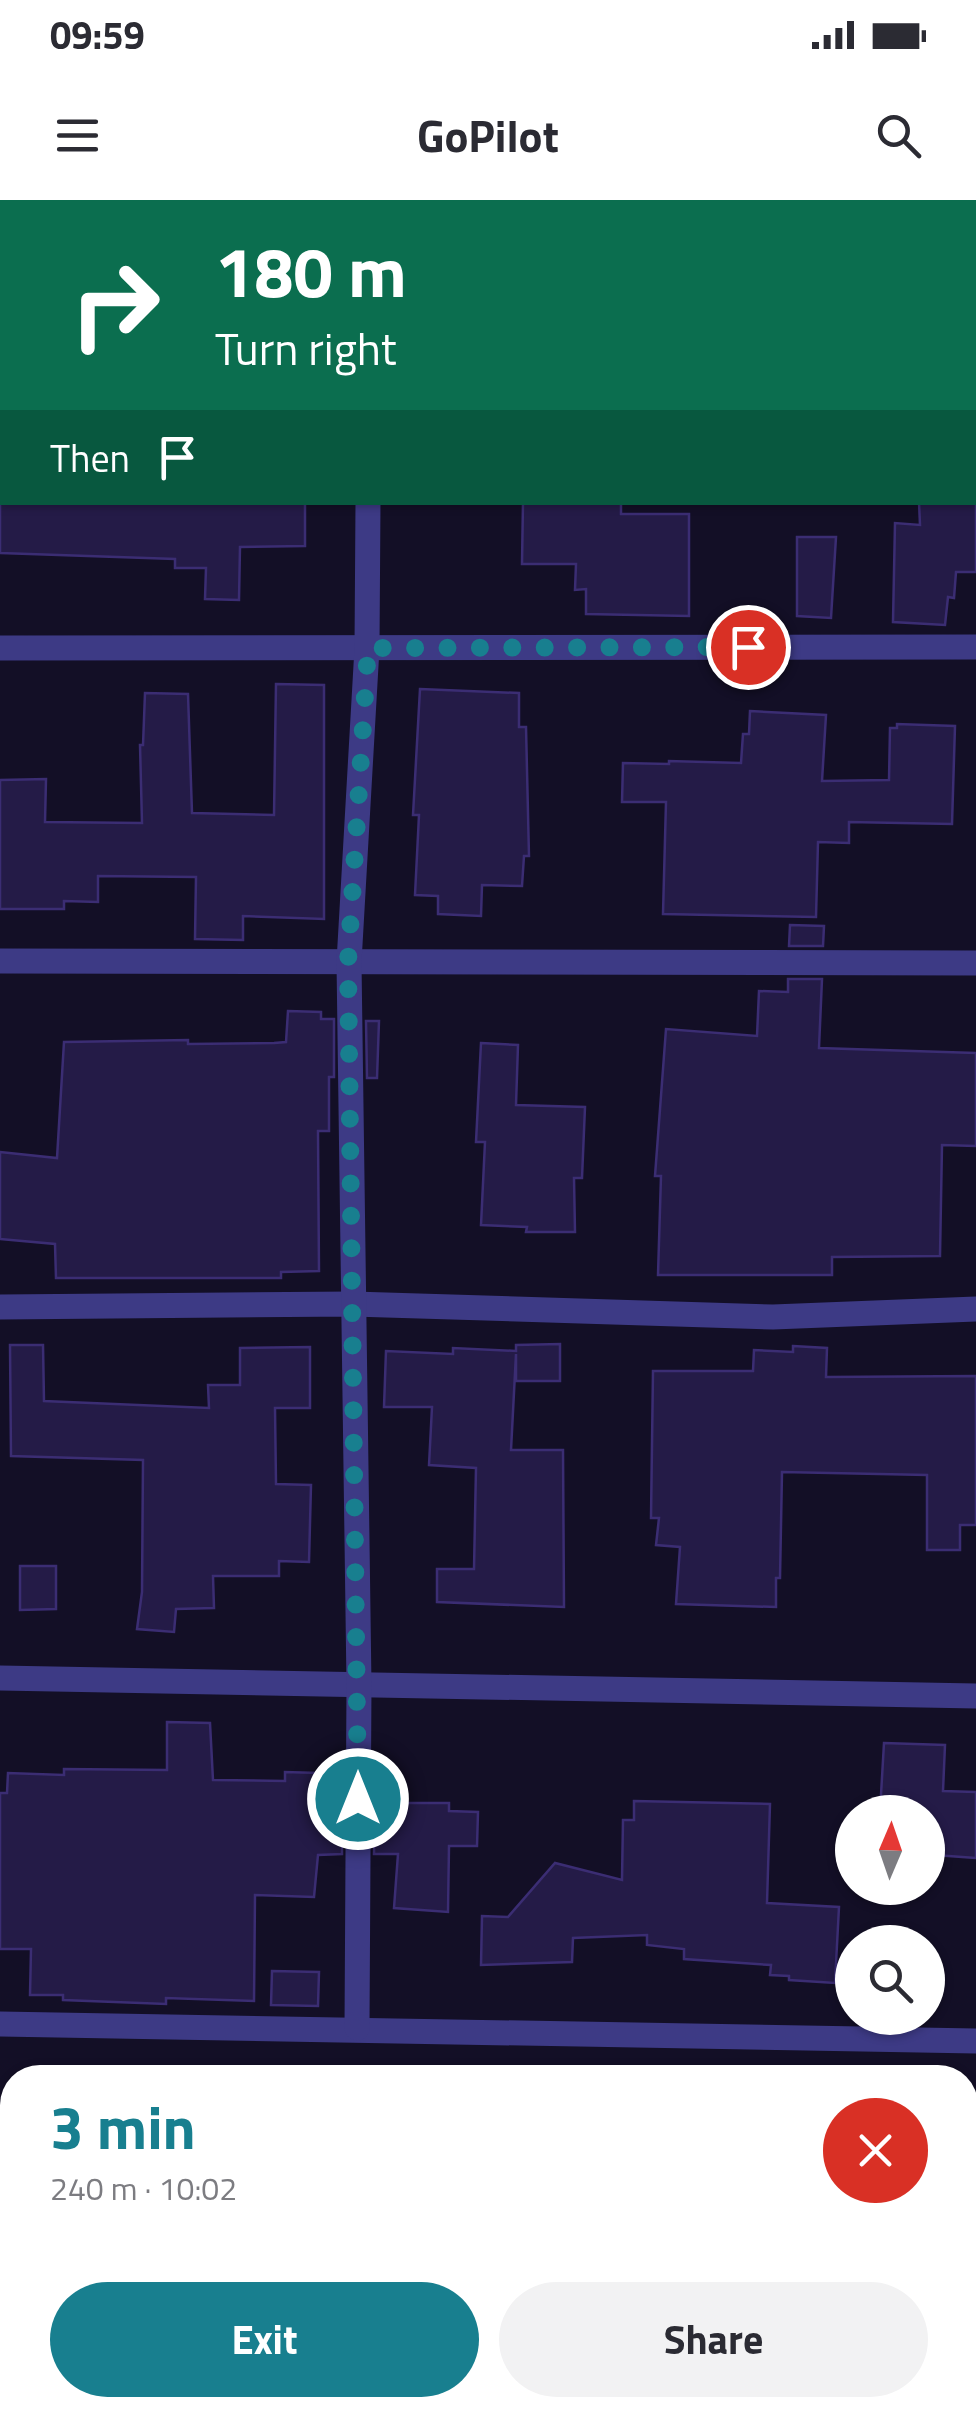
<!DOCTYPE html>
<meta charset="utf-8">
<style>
body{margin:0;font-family:"Titillium Web",sans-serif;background:#f2f2f3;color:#2b2b33;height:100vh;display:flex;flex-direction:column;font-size:38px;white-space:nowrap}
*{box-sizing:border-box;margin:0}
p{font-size:32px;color:#7c7c81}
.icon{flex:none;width:55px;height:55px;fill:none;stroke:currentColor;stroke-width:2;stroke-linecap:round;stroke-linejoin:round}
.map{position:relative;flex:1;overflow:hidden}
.details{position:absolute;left:0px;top:1865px;width:978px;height:352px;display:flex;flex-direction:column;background:#fff;border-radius:40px 40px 0 0;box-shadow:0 2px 8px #0004}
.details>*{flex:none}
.guide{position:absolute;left:0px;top:0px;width:978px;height:305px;box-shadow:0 2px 8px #0004;background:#0b6e4f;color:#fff;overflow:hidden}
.needle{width:65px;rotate:2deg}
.fabs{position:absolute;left:835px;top:1595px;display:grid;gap:20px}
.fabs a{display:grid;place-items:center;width:110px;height:110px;border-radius:50%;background:#fff;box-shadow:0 2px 8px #0004;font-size:50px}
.pin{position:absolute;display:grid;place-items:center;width:85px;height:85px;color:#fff;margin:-42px;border:5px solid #fff;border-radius:50%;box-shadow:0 2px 10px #0007}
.me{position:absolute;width:110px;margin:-55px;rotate:0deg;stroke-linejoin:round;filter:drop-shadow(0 0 8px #0008)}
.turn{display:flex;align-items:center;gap:35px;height:210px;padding:0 50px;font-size:45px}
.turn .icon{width:130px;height:130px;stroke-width:2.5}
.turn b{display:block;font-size:70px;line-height:85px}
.then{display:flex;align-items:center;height:95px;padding:0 50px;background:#0003;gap:20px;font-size:38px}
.round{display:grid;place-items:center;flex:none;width:105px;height:105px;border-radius:52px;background:#f2f2f3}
.summary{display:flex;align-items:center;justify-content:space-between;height:170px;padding:0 50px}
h1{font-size:60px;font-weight:700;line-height:75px;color:#187f8f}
.primary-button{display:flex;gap:20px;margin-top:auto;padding:20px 50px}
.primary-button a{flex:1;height:115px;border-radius:60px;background:#187f8f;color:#fff;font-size:40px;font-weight:700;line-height:115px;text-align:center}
.primary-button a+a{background:#f2f2f3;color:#2b2b33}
.status{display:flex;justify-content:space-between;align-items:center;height:70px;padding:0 50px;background:#fff;direction:ltr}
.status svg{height:28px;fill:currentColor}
header{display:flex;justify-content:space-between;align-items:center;height:130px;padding:0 50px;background:#fff;font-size:45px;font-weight:700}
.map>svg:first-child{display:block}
</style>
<div class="status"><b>09:59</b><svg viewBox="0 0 49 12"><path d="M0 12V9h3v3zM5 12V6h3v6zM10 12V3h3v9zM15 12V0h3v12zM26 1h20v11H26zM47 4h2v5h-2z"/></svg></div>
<header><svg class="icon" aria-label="menu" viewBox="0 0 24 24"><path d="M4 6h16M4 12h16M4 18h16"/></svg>GoPilot<svg class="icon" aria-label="search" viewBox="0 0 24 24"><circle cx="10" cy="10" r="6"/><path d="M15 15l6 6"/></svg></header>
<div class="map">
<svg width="976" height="2217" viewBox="0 0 976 2217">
<rect width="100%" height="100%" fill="#130f26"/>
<g fill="#241b47" stroke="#3b2d73" stroke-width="2.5">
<polygon points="0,302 305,302 305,346 240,347 239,400 205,399 206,368 175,368 175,359 0,353"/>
<polygon points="523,302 621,302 621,314 689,314 689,416 586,414 586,389 575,390 576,364 522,364"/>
<polygon points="919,302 976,302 976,372 956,372 954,398 948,397 945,425 893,422 895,323 920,325"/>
<polygon points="797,337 836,337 831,418 797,416"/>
<polygon points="276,484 324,485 324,719 243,716 243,740 195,739 196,677 98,676 98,702 64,701 64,709 0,709 0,580 46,579 45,622 142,623 140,545 143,545 145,493 188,494 192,613 274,615"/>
<polygon points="420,489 519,493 519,527 526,527 529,656 524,656 522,686 482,685 481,716 438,714 438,696 415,695 419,615 413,615"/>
<polygon points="750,511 826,515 822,581 889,580 890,528 897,528 897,524 955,526 952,624 849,622 849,643 818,642 816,717 663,714 666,602 622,602 623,563 669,564 669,561 741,563 743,534 749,534"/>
<polygon points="790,725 824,726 823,746 789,746"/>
<polygon points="788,779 822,779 819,848 976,853 976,946 942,945 940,1056 832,1057 832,1075 658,1075 661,976 655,976 666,829 757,836 759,791 788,792"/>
<polygon points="288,811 321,812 321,819 334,819 334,877 329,877 329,931 318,931 319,1071 281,1072 281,1078 56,1078 55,1044 0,1039 0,952 57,958 64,842 188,840 188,844 274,843 286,842"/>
<polygon points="366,821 379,821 377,878 367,878"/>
<polygon points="481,843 518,845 516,905 585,907 582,978 574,978 575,1032 526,1032 527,1027 481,1025 485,942 476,942"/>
<polygon points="560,1144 560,1181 516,1181 516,1154 511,1250 563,1250 564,1407 437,1402 437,1369 474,1369 476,1268 429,1265 432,1207 384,1207 386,1151 453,1154 453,1148 516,1151 516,1145"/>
<polygon points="10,1145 43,1145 44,1201 209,1208 208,1185 240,1185 240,1148 310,1147 310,1208 275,1208 276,1284 311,1285 309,1362 279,1361 279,1376 213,1376 214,1408 176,1409 174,1432 137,1429 142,1392 143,1260 11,1256"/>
<polygon points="793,1146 827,1148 826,1177 976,1176 976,1325 960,1325 960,1350 927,1350 927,1275 782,1272 780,1378 776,1378 776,1407 676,1404 680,1347 656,1345 659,1318 651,1318 653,1171 753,1171 754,1150 793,1152"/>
<polygon points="20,1366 56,1366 56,1409 20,1410"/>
<polygon points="167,1522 210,1523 213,1580 285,1581 285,1572 319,1573 318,1603 342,1603 342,1654 318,1655 314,1697 255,1695 254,1801 166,1798 166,1804 63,1800 63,1795 30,1795 31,1749 0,1749 0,1593 7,1593 8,1573 64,1575 64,1569 167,1570"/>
<polygon points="884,1543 945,1545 943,1591 976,1592 976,1658 935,1655 935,1645 928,1644 928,1612 880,1612"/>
<polygon points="634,1601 770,1604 767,1703 839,1707 835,1783 789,1780 789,1776 770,1775 771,1765 684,1759 684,1749 647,1745 647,1735 573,1738 572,1762 481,1765 482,1716 508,1717 555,1663 622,1680 623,1620 634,1620"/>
<polygon points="375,1603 449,1603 449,1611 478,1612 477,1646 449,1646 448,1712 394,1708 398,1654 374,1654"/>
<polygon points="272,1771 319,1772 318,1806 271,1805"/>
</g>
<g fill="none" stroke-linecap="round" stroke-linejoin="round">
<g stroke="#3d3a85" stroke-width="25">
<polyline points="371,2 371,0"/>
<polyline points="0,113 2,113"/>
<polyline points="975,120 976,120"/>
<polyline points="0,448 976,447"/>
<polyline points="0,761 976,763"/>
<polyline points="0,1107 353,1104 773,1117 976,1109"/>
<polyline points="0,1478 976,1496"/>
<polyline points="0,1824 976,1841"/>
<polyline points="357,1828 359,1485 349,762 367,448 368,302"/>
</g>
</g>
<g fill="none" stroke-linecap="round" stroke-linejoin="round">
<polyline stroke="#187f8f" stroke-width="18" stroke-dasharray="0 32.4" points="358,1599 348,762 368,448 748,447"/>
</g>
</svg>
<div class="fabs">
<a><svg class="needle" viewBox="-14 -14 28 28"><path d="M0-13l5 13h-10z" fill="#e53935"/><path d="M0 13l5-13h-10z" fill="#7c7c81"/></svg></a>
<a><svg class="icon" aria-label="search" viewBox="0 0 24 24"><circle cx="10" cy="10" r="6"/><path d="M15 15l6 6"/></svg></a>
</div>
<div class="pin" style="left:748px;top:447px;background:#d93025"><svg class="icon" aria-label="arrive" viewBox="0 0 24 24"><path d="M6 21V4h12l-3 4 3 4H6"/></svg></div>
<svg class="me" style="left:358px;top:1599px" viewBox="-20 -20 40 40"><circle r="17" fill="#187f8f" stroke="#fff" stroke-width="3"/><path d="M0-11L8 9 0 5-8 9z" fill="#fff"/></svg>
<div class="guide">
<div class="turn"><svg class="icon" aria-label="right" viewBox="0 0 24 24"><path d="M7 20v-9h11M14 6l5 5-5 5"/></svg><div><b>180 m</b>Turn right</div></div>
<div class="then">Then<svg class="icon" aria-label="arrive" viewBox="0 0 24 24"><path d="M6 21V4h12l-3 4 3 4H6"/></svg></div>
</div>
<section class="details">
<div class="summary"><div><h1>3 min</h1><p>240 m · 10:02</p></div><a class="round" style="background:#d93025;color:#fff"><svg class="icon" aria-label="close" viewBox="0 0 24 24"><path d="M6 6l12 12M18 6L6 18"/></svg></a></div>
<div class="primary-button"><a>Exit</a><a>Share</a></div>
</section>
</div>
